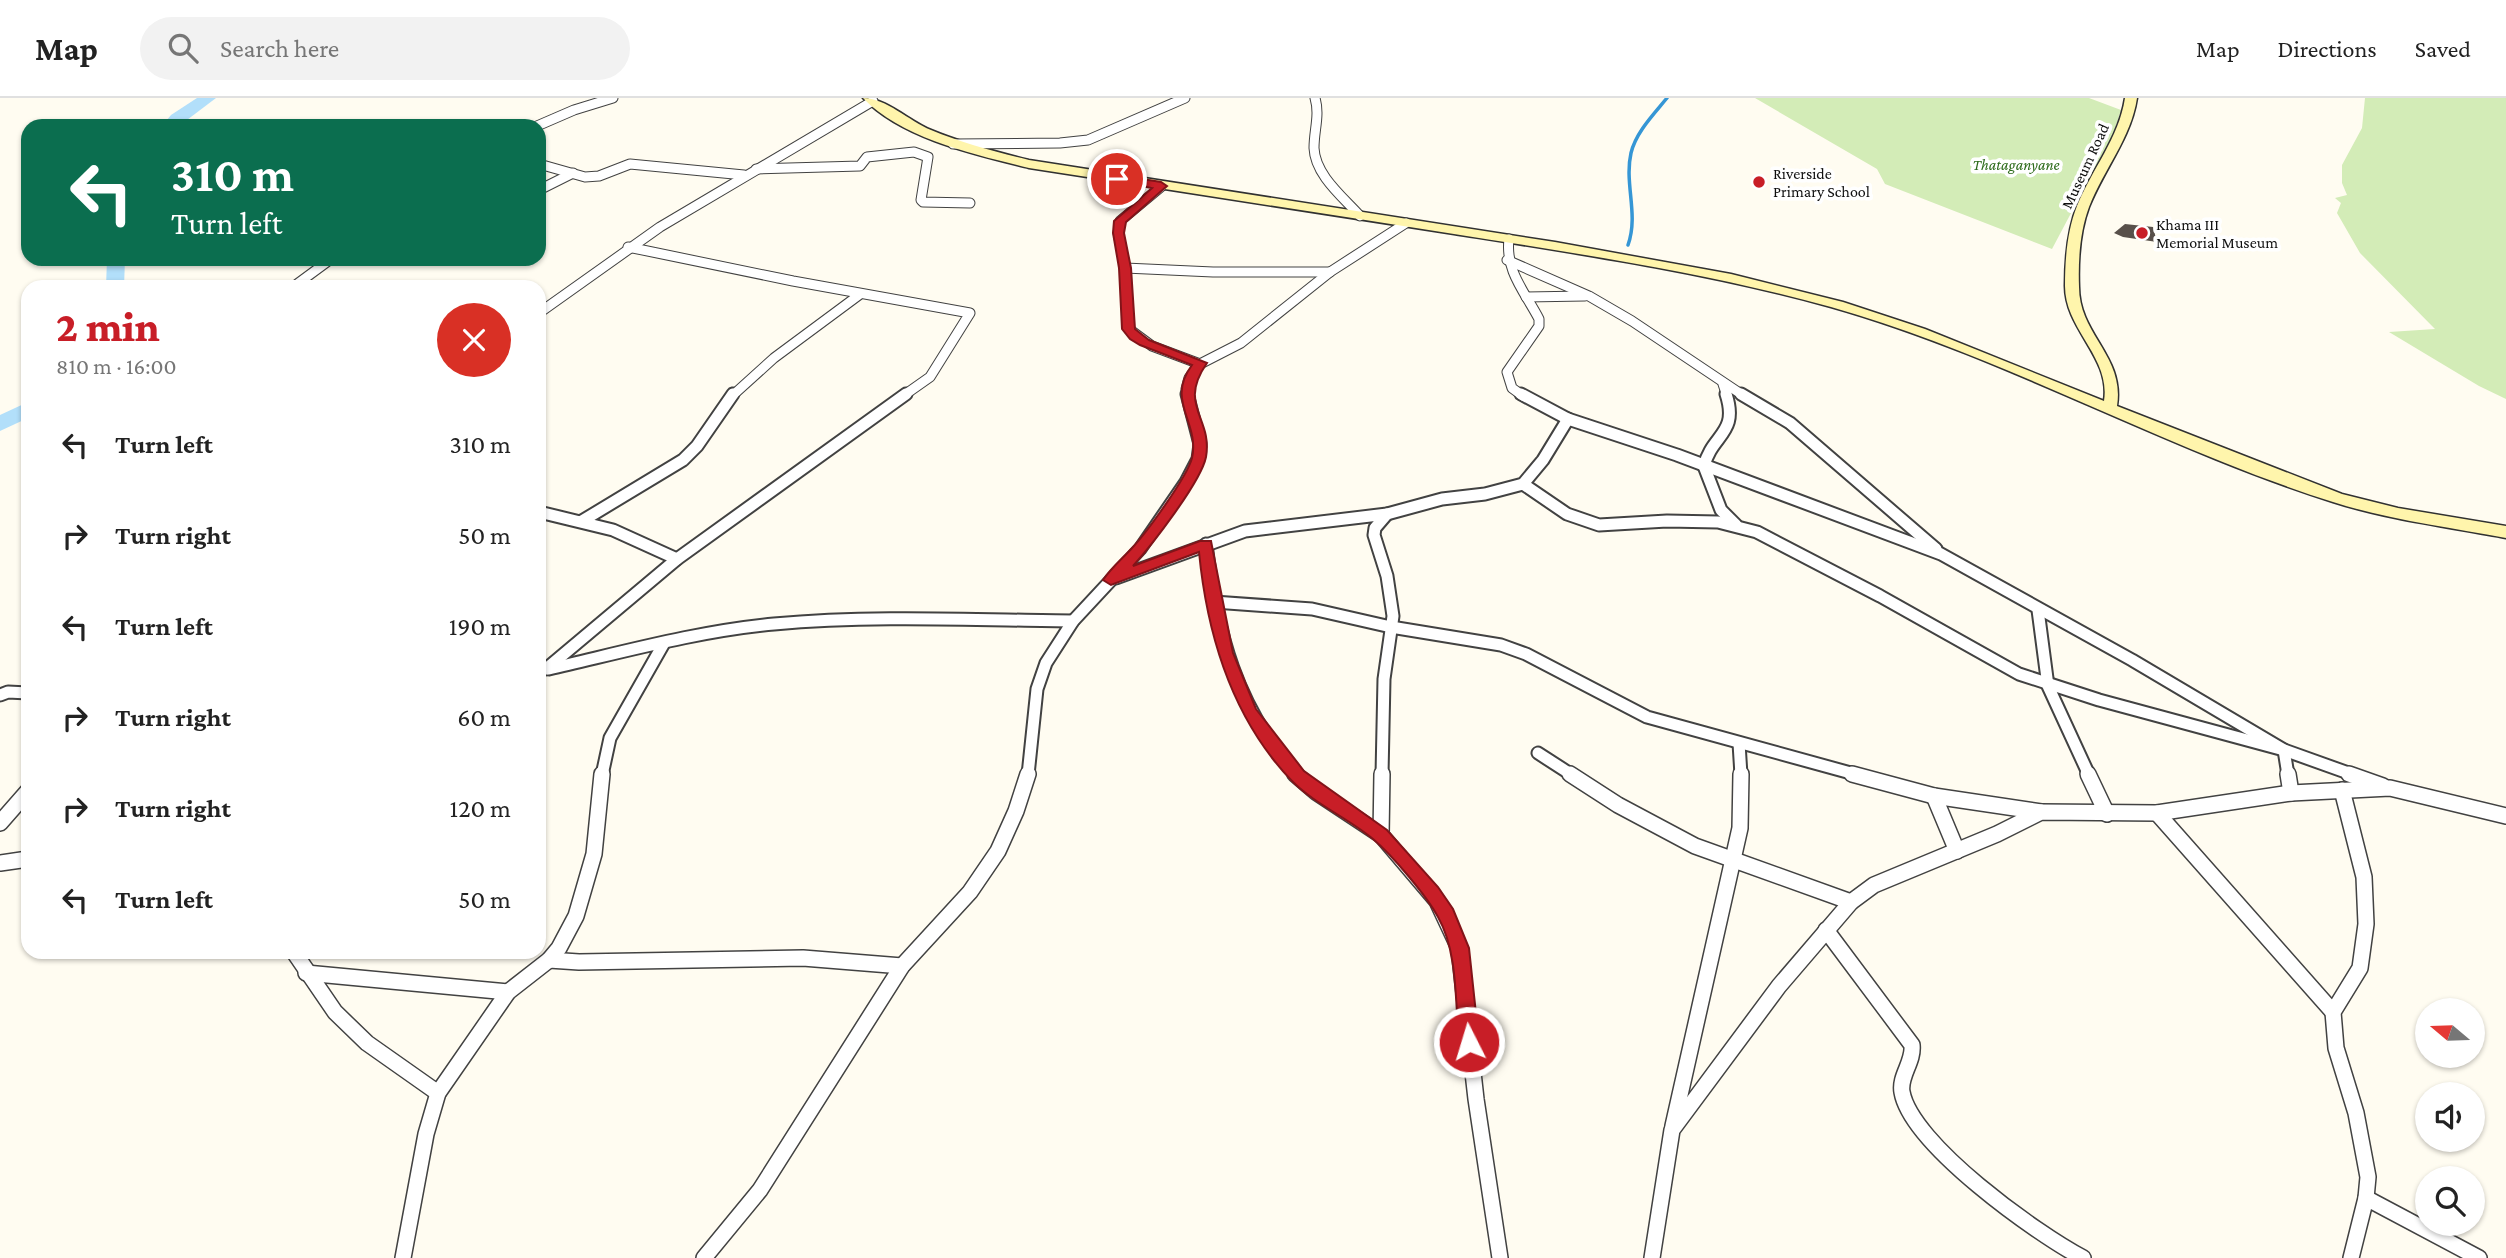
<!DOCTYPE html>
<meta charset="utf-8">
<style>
body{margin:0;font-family:"Crimson Pro",serif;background:#f2f2f2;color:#222;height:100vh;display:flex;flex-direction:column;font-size:26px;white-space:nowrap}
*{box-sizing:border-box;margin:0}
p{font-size:23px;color:#767676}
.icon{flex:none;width:38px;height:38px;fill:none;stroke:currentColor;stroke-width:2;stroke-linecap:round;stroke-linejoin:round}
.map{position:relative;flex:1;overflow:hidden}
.drawer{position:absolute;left:21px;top:182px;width:525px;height:679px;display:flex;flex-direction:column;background:#fff;border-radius:21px;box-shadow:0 2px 5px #0004}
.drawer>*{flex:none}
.guide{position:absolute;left:21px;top:21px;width:525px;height:147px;border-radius:21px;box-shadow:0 2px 5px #0004;background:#0b6e4f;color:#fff;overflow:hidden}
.needle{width:46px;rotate:289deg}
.tools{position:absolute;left:2415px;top:900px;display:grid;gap:14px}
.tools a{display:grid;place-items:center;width:70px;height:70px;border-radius:50%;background:#fff;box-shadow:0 2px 5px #0004;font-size:35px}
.pin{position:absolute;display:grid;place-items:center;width:60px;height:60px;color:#fff;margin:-30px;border:4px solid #fff;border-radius:50%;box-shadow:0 2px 7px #0007}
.me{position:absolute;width:77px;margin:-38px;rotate:355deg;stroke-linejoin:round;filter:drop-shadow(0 0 5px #0008)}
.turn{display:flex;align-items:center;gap:24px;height:147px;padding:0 35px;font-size:32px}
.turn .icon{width:91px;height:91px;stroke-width:2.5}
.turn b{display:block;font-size:49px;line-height:60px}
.round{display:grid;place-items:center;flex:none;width:74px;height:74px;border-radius:37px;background:#f2f2f2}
.overview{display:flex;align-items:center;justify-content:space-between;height:119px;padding:0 35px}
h1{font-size:42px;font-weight:800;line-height:52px;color:#c81e27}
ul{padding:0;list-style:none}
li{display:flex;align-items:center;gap:21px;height:91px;padding:0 35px}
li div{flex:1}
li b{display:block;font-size:26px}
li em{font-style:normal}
header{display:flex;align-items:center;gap:42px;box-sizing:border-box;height:98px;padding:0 35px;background:#fff;border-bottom:2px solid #e0e0e0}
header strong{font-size:33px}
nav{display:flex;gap:38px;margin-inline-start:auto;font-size:24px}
.search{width:490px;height:63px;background:#f2f2f2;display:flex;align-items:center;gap:18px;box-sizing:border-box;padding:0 24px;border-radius:38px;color:#767676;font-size:26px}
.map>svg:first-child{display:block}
</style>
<header>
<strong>Map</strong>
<div class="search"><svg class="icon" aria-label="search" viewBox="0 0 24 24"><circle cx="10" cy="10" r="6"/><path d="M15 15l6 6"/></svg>Search here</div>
<nav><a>Map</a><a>Directions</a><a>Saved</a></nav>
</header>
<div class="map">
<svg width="2506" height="1160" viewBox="0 0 2506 1160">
<rect width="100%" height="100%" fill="#fffcf1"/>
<g fill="#d3ecb7">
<polygon points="1755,0 2089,0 2121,12 2114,34 2052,151 1885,86 1877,71"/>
<polygon points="2365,0 2506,0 2506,301 2479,288 2389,234 2435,231 2360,155 2337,115 2341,105 2335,100 2347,97 2342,85 2342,67 2362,30"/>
</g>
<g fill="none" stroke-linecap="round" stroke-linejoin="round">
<path stroke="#3596d5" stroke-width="3.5" d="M1628,147C1639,116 1624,86 1631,55C1636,34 1654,16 1667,0"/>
<g fill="#b2dffa" fill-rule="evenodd">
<polygon points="197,0 216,0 179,28 162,28 171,17"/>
<polygon points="107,161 125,161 124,189 106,189"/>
<polygon points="28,304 28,320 0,333 0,317"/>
</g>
</g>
<polygon fill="#58504a" points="2125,126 2153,129 2157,144 2123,139 2114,135"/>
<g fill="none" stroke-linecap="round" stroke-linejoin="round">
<defs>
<g id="street-far2">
<path d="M1315,0C1320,17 1314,32 1314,50C1315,77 1343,99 1360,118"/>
<polyline points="537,28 574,12 613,0"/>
<polyline points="953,46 1060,45 1088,42 1185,0"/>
<polyline points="539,66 585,79 599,78 630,66 744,77"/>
<polyline points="756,71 860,68 867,59 914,54 928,59 921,102 923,104 970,105"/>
<polyline points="1162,88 1120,123 1118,135 1125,170 1129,231 1152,248 1200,266"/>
<polyline points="539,92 573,75"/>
<path d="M1509,141C1505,173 1525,194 1539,221V228L1507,274L1512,290L1523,298"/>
<polyline points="628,149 793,183 970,215 930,279 903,298"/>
<polyline points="1507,162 1589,198 1632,223 1744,298"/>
<polyline points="1125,170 1213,174 1330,174"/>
<polyline points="293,189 331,161"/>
<polyline points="1526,199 1585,198"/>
<polyline points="539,215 660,129 873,3"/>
<polyline points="1723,286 1727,298"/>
<polyline points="732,298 774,260 859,197"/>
<polyline points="1188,298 1186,291 1189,280 1200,266 1241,245 1330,174 1406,125"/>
</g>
<g id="street-far1">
<polyline points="1521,296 1568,321 1677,357 1941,456 2132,562 2284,652 2288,677"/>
<path d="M1726,296C1739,336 1712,336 1704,368L1721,412L1736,427"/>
<polyline points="1741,296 1790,325 1936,451"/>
<polyline points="1523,386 1567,416 1599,427 1667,423 1718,424 1757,434 1880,498 2019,576 2099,602 2284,652 2354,677"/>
<polyline points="539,414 613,432 677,461"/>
<polyline points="582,423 683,362 697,348 733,296"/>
<path d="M1206,446C1217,536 1236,608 1296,677"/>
<polyline points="1116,480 1245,433 1387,416 1442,401 1485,396 1523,386 1543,362 1568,321"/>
<polyline points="1214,504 1312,511 1391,529 1501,547 1526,556 1647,619 1858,677"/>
<polyline points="2038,512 2048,588 2089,677"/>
<polyline points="546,571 677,461 906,296"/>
<path d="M549,571C623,554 698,533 774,526C873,517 974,522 1073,523"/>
<polyline points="0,597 8,594 28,595"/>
<polyline points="1739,645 1741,677"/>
<polyline points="1538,655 1572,677"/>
<polyline points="602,677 610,640 664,545"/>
<polyline points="1028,677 1037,591 1046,565 1073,523 1140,451 1186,384 1198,361 1200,346 1187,296"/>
<polyline points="1382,677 1384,581 1393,518 1387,478 1374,437 1375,430 1387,416"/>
</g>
<g id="street">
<polyline points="1295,676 1316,694 1381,737"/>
<polyline points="1382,676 1381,737 1437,803 1459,850 1476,1001 1500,1160"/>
<polyline points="1570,676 1618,707 1695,748 1851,804"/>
<polyline points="1852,676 1934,698 2041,714"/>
<polyline points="2088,676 2107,716"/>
<polyline points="2288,676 2291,695"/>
<polyline points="2349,676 2383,688"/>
<polyline points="2342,692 2364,779 2366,826 2360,870 2333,914 2336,950 2356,1015 2368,1079 2366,1100 2351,1160"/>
<polyline points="1934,698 1957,753"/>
<polyline points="2157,715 2333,914"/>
<polyline points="0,725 28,693"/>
<polyline points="0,765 28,761"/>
<path d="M1826,832L1912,947C1914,964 1899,978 1902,994C1911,1046 2037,1136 2083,1160"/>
<polyline points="294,854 335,914 367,945 438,995"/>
<polyline points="549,862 579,864 803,860 902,868"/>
<polyline points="306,875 508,894"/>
<polyline points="1673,1028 1740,730 1741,676"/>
<polyline points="2366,1100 2479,1160"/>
<polyline points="403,1160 426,1036 438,995 508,894 549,862 559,850 576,818 594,756 602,676"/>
<polyline points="704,1160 760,1092 902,868 970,794 998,753 1016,713 1028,676"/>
<polyline points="1652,1160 1672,1032 1779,888 1851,804 1874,787 1997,736 2041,714 2157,715 2291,695 2390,690 2506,718"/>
</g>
<path id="secondary" d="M863,0C886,0 909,23 931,32C962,45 996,54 1029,62L1555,144L1731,176L1843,204L1925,231L2104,303C2111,259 2065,232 2065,188C2065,162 2067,133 2077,108C2092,71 2119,40 2125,0H2137C2131,40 2104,71 2089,109C2080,133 2078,162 2079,189C2079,237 2125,258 2117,308L2342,396L2398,410L2506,428V440C2448,429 2389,422 2333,404C2162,350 2004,258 1831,209C1708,175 1581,156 1454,136C1313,114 1171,92 1029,70C977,57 902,41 863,0Z"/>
</defs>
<use href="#street-far2" stroke="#424242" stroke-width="11"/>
<use href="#street-far1" stroke="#424242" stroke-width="15"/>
<use href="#street" stroke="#424242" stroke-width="18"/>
<use href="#secondary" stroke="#313131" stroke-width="3"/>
<use href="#street-far2" stroke="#fff" stroke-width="9"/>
<use href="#street-far1" stroke="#fff" stroke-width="11"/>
<use href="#street" stroke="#fff" stroke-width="15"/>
<use href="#secondary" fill="#fff5ac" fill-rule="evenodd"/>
</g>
<path fill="#c81e27" stroke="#821419" stroke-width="2" d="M1117,77L1161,84L1167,88L1126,124L1124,135L1131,170L1135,231L1149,242L1207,265C1177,308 1213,319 1206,359C1201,384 1151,448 1133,468L1200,443H1211L1233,555L1256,611L1304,673L1387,732L1438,789L1453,811L1469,850L1479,944L1476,950L1469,953L1462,950L1459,944C1455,904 1458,854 1438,819C1426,797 1392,757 1373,741C1348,720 1314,706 1291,682C1233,621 1207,537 1199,454L1111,487L1103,482C1111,470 1123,460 1132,450C1147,434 1187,379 1192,360C1200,324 1165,303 1192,267L1140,247L1130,241L1122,231L1119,170L1113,135L1114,123L1152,90L1113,83L1111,81Z"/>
<g fill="#c81e27" stroke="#fff" stroke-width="2.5">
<circle cx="1759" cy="84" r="7"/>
<circle cx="2142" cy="135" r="7"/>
</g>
<g text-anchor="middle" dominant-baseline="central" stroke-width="7" stroke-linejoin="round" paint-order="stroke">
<g font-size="16" font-style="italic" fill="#2c6b1a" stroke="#fff">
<text x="2016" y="66">Thataganyane</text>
</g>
<g font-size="16" fill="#0f0f0f" stroke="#fff">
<text transform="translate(2085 68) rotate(-65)">Museum Road</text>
</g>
<g font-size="16" fill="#0f0f0f" stroke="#fff" text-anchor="start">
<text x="1773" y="75">Riverside<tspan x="1773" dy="18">Primary School</tspan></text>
<text x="2156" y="126">Khama III<tspan x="2156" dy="18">Memorial Museum</tspan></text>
</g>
</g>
</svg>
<div class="tools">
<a><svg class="needle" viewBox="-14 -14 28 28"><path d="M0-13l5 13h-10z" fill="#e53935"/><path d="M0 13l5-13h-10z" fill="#767676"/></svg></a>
<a><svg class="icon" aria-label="sound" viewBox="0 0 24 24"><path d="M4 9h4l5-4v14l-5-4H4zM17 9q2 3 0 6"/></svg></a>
<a><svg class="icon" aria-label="search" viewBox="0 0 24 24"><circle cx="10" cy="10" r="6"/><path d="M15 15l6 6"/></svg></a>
</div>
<div class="pin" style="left:1117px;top:81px;background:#d93025"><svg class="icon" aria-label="arrive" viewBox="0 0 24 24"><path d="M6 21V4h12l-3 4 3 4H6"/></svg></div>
<svg class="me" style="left:1469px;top:944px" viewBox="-20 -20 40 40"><circle r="17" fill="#c81e27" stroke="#fff" stroke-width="3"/><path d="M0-11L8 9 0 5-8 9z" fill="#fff"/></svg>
<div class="guide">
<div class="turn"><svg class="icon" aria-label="left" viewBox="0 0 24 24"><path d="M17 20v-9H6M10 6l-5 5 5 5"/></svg><div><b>310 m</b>Turn left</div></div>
</div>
<section class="drawer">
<div class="overview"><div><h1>2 min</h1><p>810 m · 16:00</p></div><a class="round" style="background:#d93025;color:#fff"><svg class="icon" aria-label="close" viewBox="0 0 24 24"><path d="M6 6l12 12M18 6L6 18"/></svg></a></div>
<ul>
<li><svg class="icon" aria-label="left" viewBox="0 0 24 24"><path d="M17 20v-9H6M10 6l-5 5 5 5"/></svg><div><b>Turn left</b></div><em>310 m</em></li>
<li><svg class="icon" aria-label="right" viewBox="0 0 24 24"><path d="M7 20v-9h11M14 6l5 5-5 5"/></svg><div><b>Turn right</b></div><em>50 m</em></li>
<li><svg class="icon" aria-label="left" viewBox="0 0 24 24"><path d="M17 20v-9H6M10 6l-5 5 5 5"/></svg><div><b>Turn left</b></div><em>190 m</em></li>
<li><svg class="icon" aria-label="right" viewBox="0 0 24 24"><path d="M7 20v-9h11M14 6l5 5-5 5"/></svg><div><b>Turn right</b></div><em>60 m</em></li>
<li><svg class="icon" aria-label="right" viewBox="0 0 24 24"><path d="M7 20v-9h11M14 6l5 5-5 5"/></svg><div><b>Turn right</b></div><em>120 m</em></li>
<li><svg class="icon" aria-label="left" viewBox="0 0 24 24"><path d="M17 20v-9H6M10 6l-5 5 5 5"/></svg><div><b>Turn left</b></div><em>50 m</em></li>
</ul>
</section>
</div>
